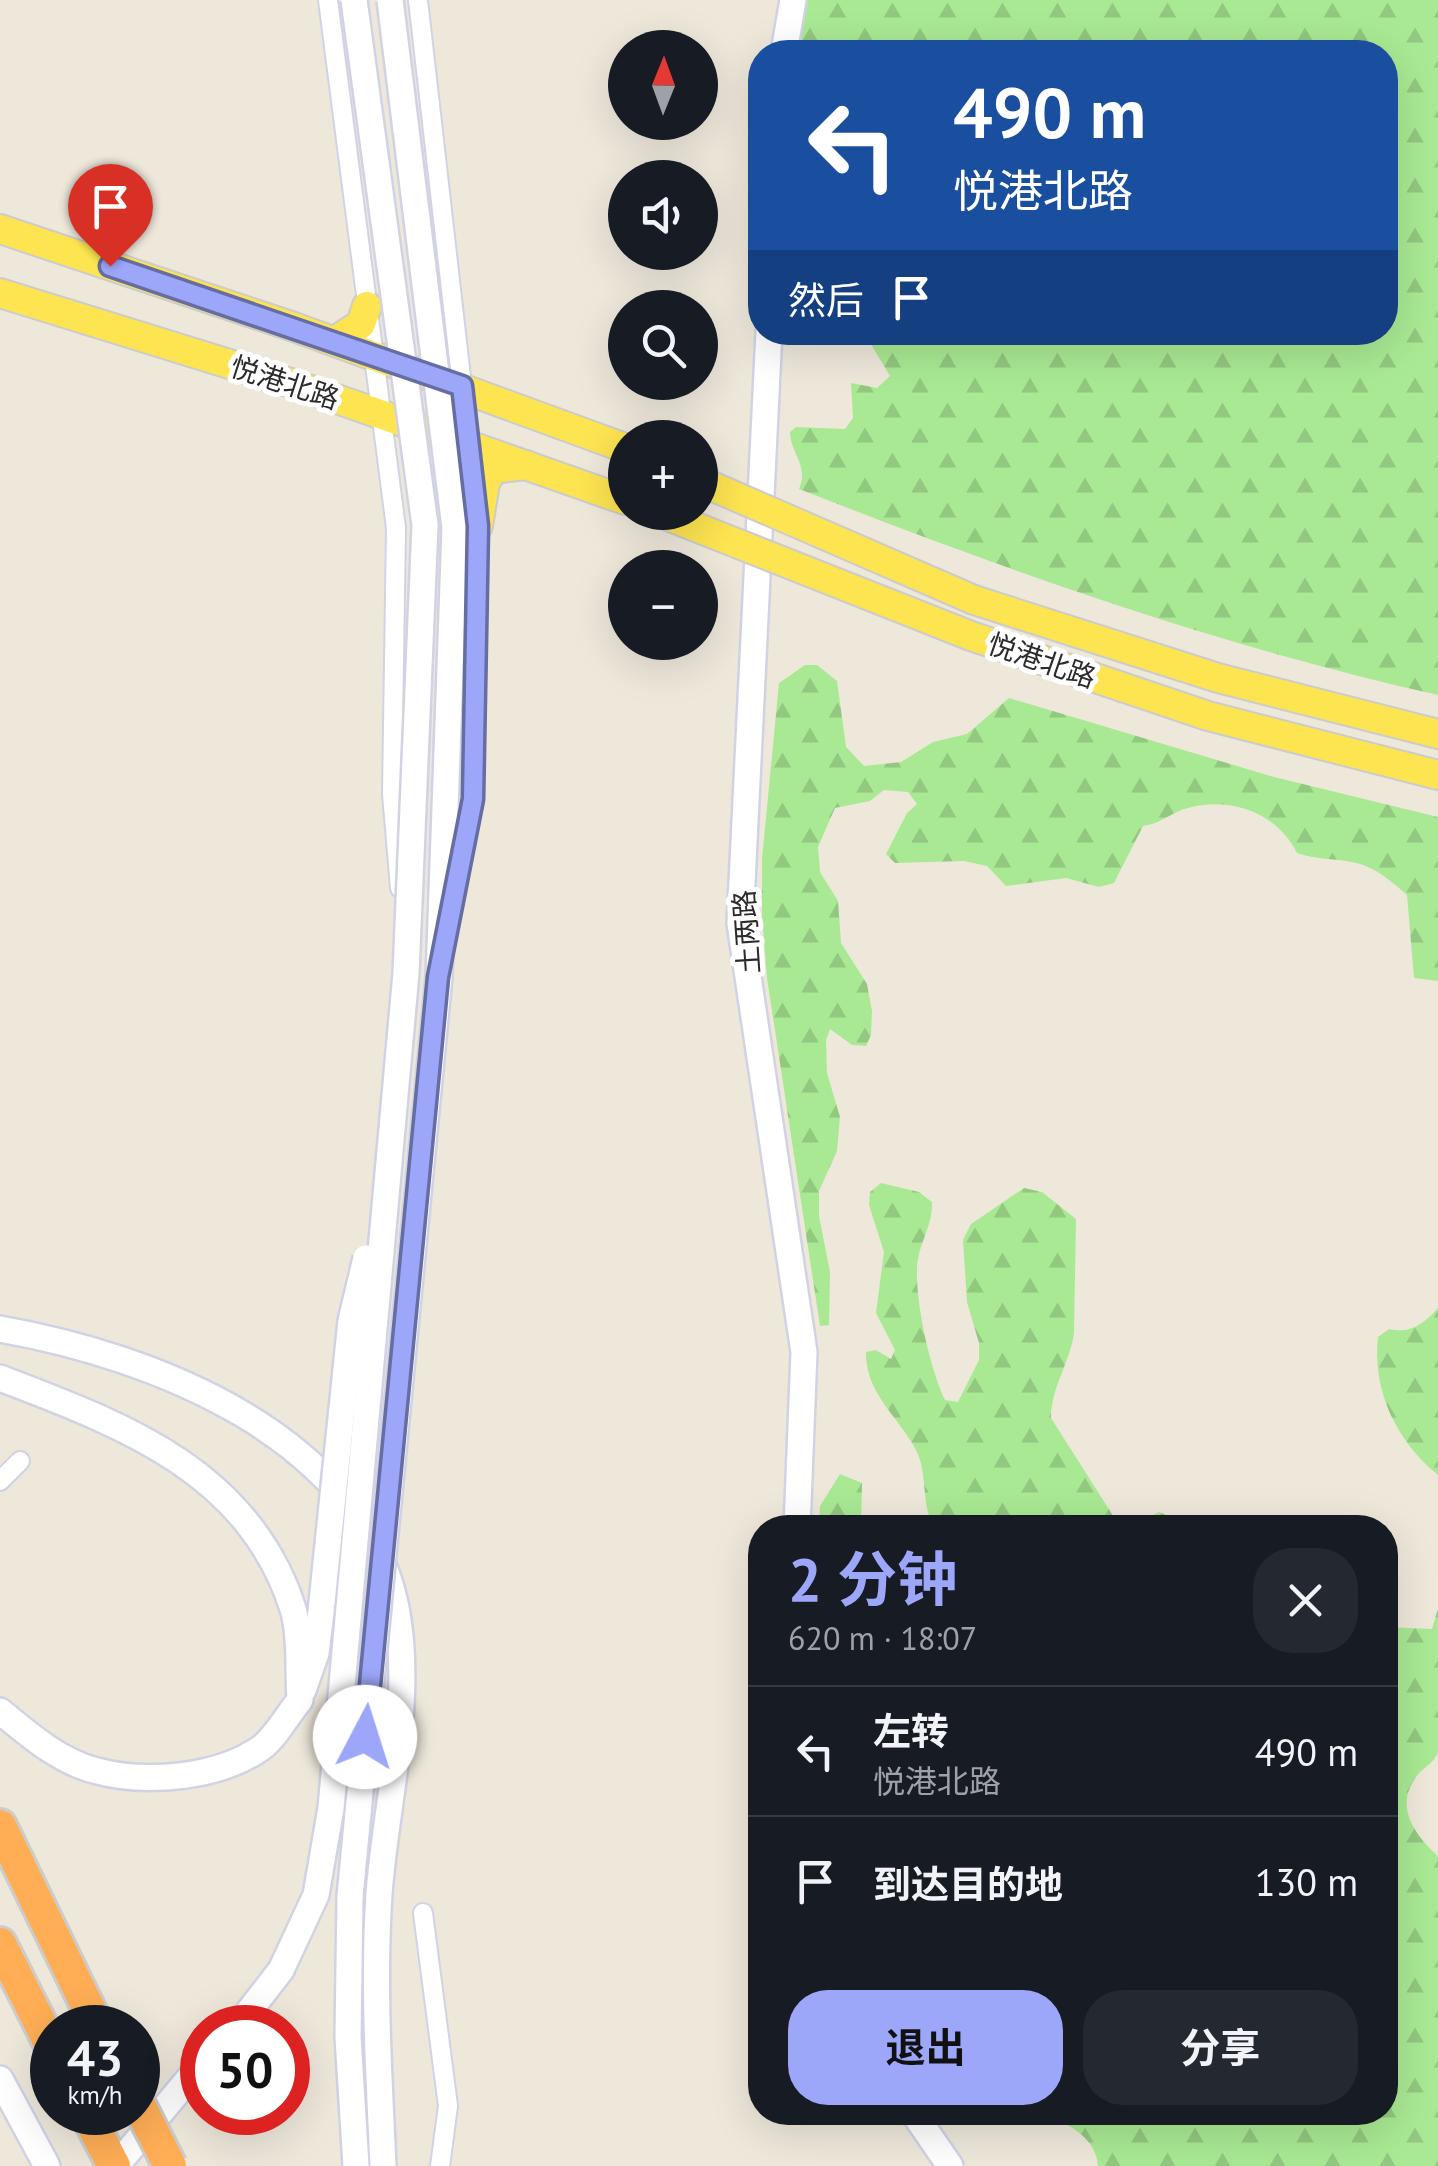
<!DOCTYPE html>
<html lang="zh">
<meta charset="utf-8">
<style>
body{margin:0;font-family:"PT Sans","Noto Sans SC",sans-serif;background:#242831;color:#f1f3f6;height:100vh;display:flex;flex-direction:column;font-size:38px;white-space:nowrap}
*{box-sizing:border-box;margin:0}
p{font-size:32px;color:#9ea1a6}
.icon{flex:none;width:55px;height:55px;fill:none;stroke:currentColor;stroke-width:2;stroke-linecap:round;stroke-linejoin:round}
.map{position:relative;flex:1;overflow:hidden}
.side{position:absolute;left:748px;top:1515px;width:650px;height:610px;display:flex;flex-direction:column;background:#171b24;border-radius:40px;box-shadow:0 10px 40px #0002}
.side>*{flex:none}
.banner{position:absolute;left:748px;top:40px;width:650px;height:305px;border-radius:40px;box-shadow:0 10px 40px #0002;background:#1a4fa0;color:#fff;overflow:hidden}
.needle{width:65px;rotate:1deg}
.fabs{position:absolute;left:608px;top:30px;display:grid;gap:20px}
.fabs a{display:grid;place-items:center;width:110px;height:110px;border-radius:50%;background:#171b24;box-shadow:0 10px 40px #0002;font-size:50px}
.speed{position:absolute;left:30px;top:2005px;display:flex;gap:20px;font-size:50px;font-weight:700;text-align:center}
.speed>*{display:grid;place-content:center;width:130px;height:130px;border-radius:50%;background:#171b24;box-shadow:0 10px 40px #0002;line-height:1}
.speed small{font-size:25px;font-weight:400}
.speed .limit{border:15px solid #d22;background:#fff;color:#111}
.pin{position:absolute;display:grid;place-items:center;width:85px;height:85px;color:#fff;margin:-102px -42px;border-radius:50% 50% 50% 0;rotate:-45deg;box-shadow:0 0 10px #0007}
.pin .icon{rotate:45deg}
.me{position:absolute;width:110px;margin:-55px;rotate:5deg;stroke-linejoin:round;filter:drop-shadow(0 0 8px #0008)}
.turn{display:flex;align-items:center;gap:35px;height:210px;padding:0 40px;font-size:45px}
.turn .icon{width:130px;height:130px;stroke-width:2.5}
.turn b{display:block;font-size:70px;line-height:85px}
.then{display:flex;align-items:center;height:95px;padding:0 40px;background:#0003;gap:20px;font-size:38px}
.round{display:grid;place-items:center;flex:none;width:105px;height:105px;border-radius:40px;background:#242831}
.headline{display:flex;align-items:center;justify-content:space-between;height:170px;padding:0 40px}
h1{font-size:60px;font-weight:700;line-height:75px;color:#9da7fa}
.button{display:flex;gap:20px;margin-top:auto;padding:20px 40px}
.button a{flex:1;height:115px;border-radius:40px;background:#9da7fa;color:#111;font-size:40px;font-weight:700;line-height:115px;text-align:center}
.button a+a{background:#242831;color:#f1f3f6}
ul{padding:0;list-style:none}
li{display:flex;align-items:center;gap:30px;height:130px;padding:0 40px;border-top:2px solid #363941}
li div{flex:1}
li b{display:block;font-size:38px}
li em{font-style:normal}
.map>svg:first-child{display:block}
</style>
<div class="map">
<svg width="1438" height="2166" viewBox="0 0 1438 2166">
<defs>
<pattern id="forest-firs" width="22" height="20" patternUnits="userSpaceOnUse" patternTransform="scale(2.5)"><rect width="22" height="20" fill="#a9e993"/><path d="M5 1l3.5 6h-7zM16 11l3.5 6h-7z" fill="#92c87f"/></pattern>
</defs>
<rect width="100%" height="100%" fill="#eee8db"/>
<g fill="url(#forest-firs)">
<path d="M807,0H1438V695C1219,646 1008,571 799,489C809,465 791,455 790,432L796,427L845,429L853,418L851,383L877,388L890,376L869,341L825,337L822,333L1385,332V52H796Z"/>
<path d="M805,665H817L837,681L846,747L864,766L901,762L933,742L967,734L1009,698L1274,777L1438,817V981L1414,978L1407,895C1391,881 1374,866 1352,862C1333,858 1316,860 1297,853C1277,813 1231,796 1188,808C1171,812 1161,824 1143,826L1114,883L1099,887L1066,878L1006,886L987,866L964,861L895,863L886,854L907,813L917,804L908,792L884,790L870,801L835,808L818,847L820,872L838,901L841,943L867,984L872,1011L871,1035L866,1046L852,1045L830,1029L826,1040L827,1073L840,1117L837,1151L819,1191V1216L830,1272L829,1325L820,1326L767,978L762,917V859L779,683Z"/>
<path d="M881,1183L919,1192L932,1202C933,1227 917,1245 917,1270C916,1305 930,1369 945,1400L958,1402L979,1360V1343L967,1302L963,1240L971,1224L1024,1188L1042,1192L1076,1219L1074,1333C1070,1363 1051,1387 1051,1418L1117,1522L1130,1526L1159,1512L1173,1518L1176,1527H934C921,1506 928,1473 916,1450C898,1416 865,1393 866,1352L876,1350L891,1359L895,1350L876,1313L884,1252L869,1205L870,1192Z"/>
<path d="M1438,1308V1475C1396,1441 1372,1390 1378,1337L1389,1329C1410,1334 1424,1324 1438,1308Z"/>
<polygon points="840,1474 862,1483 861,1527 819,1527 820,1506"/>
<path d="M1438,1608V1753C1432,1765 1423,1767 1416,1777C1394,1807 1415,1835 1438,1856V2166H1098C1096,2136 1066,2123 1042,2113L1385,2112V1627L1432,1629Z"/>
</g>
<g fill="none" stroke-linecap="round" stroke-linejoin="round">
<defs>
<g id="street">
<polyline points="328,0 396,528 392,794 400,888"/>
<polyline points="418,0 478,526 473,799 450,919"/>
<polyline points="0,1481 20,1461"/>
<polyline points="423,1913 448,2106 440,2166"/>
</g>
<g id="secondary">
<polyline points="784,52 793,0"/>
<polyline points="769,332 740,923 804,1352 797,1528"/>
<path d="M0,1329C153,1356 362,1436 396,1608C414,1701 386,1801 379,1894C373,1984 379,2076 383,2166"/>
<path d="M0,1378C123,1425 249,1471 293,1609C301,1635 298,1672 300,1700C288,1714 276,1737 261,1748C218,1778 147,1784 97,1771C60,1762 29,1735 0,1711"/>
<polyline points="303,1690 316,1653 321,1612"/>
<polyline points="350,1896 348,2037 356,2166"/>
<polyline points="0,2079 47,2166"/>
<polyline points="913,2112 950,2166"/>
<polyline points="116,2166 202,2063"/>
</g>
<g id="primary">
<polyline points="0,229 294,327 625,448"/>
<polyline points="0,293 294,384 625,500"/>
<polyline points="335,341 361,324 367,306"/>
<polyline points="478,526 485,483 493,469 526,465"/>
<polyline points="974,600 1218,678 1438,734"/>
<polyline points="971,636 1208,716 1438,775"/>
</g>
<g id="highway">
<polyline points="0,1826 98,2028"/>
<polyline points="0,1944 52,2047"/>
<polyline points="86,2112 114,2166"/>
</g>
</defs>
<use href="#street" stroke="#d1d3e5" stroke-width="22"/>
<use href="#secondary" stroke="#d1d3e5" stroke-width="30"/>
<use href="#primary" stroke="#ccc" stroke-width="32"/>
<use href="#highway" stroke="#ccc" stroke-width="38"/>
<use href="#street" stroke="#fff" stroke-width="18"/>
<use href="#secondary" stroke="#fff" stroke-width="25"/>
<use href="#primary" stroke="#fde451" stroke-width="28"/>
<use href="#highway" stroke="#ffae55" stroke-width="32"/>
<defs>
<g id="secondary-bridge">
<polyline points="321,1612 351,1321 366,1258"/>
<polyline points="350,1896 439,977 455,528 390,0"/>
<polyline points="236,2028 281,1970 316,1895 331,1808 406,973 425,525 354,0"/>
</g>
<g id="primary-bridge">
<polyline points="700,481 974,600"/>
<polyline points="658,512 971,636"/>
</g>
<polyline id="highway-bridge" points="138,2103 170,2166"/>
</defs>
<use href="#secondary-bridge" stroke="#d1d3e5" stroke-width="30" stroke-linecap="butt"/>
<use href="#primary-bridge" stroke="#ccc" stroke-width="32" stroke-linecap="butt"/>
<use href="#highway-bridge" stroke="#ccc" stroke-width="38" stroke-linecap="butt"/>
<use href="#secondary-bridge" stroke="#fff" stroke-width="25"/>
<use href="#primary-bridge" stroke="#fde451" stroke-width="28"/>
<use href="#highway-bridge" stroke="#ffae55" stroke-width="32"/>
</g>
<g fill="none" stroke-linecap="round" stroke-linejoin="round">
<defs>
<polyline id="route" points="110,266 462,386 478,526 473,799 438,977 365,1737"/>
</defs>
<use href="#route" stroke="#666da2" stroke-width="25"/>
<use href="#route" stroke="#9da7fa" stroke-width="18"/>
</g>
<g text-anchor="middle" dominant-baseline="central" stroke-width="10" stroke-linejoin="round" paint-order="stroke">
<g font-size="28" fill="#2b2b2b" stroke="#fff">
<text transform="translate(285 382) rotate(18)">悦港北路</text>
<text transform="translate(1042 660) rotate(19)">悦港北路</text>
<text transform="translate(746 932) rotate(-94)">土两路</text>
</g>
</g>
</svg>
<div class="fabs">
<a><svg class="needle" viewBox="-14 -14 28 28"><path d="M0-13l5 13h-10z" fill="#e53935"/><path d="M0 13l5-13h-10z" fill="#9ea1a6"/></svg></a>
<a><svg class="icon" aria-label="sound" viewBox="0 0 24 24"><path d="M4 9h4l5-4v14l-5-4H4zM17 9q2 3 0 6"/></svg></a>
<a><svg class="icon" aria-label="search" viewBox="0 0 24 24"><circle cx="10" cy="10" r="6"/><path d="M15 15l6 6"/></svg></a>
<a>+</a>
<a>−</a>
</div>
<div class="speed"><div>43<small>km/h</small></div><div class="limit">50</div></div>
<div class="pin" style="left:110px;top:266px;background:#d93025"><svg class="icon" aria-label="arrive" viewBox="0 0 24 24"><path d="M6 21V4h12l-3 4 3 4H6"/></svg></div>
<svg class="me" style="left:365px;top:1737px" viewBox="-20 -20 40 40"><circle r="19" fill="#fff"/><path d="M0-13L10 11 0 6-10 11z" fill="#9da7fa"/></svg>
<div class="banner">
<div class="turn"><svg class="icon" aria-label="left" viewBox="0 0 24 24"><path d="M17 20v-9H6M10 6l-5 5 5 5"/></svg><div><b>490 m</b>悦港北路</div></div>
<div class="then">然后<svg class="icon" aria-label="arrive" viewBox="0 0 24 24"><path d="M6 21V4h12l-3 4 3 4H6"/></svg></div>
</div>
<section class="side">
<div class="headline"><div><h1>2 分钟</h1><p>620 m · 18:07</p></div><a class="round"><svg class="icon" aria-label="close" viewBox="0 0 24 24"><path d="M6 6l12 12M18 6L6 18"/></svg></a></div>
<ul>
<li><svg class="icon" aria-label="left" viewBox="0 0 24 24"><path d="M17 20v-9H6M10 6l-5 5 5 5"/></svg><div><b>左转</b><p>悦港北路</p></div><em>490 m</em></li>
<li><svg class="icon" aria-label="arrive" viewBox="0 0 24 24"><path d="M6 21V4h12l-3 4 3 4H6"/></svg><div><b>到达目的地</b></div><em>130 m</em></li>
</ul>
<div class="button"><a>退出</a><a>分享</a></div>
</section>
</div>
